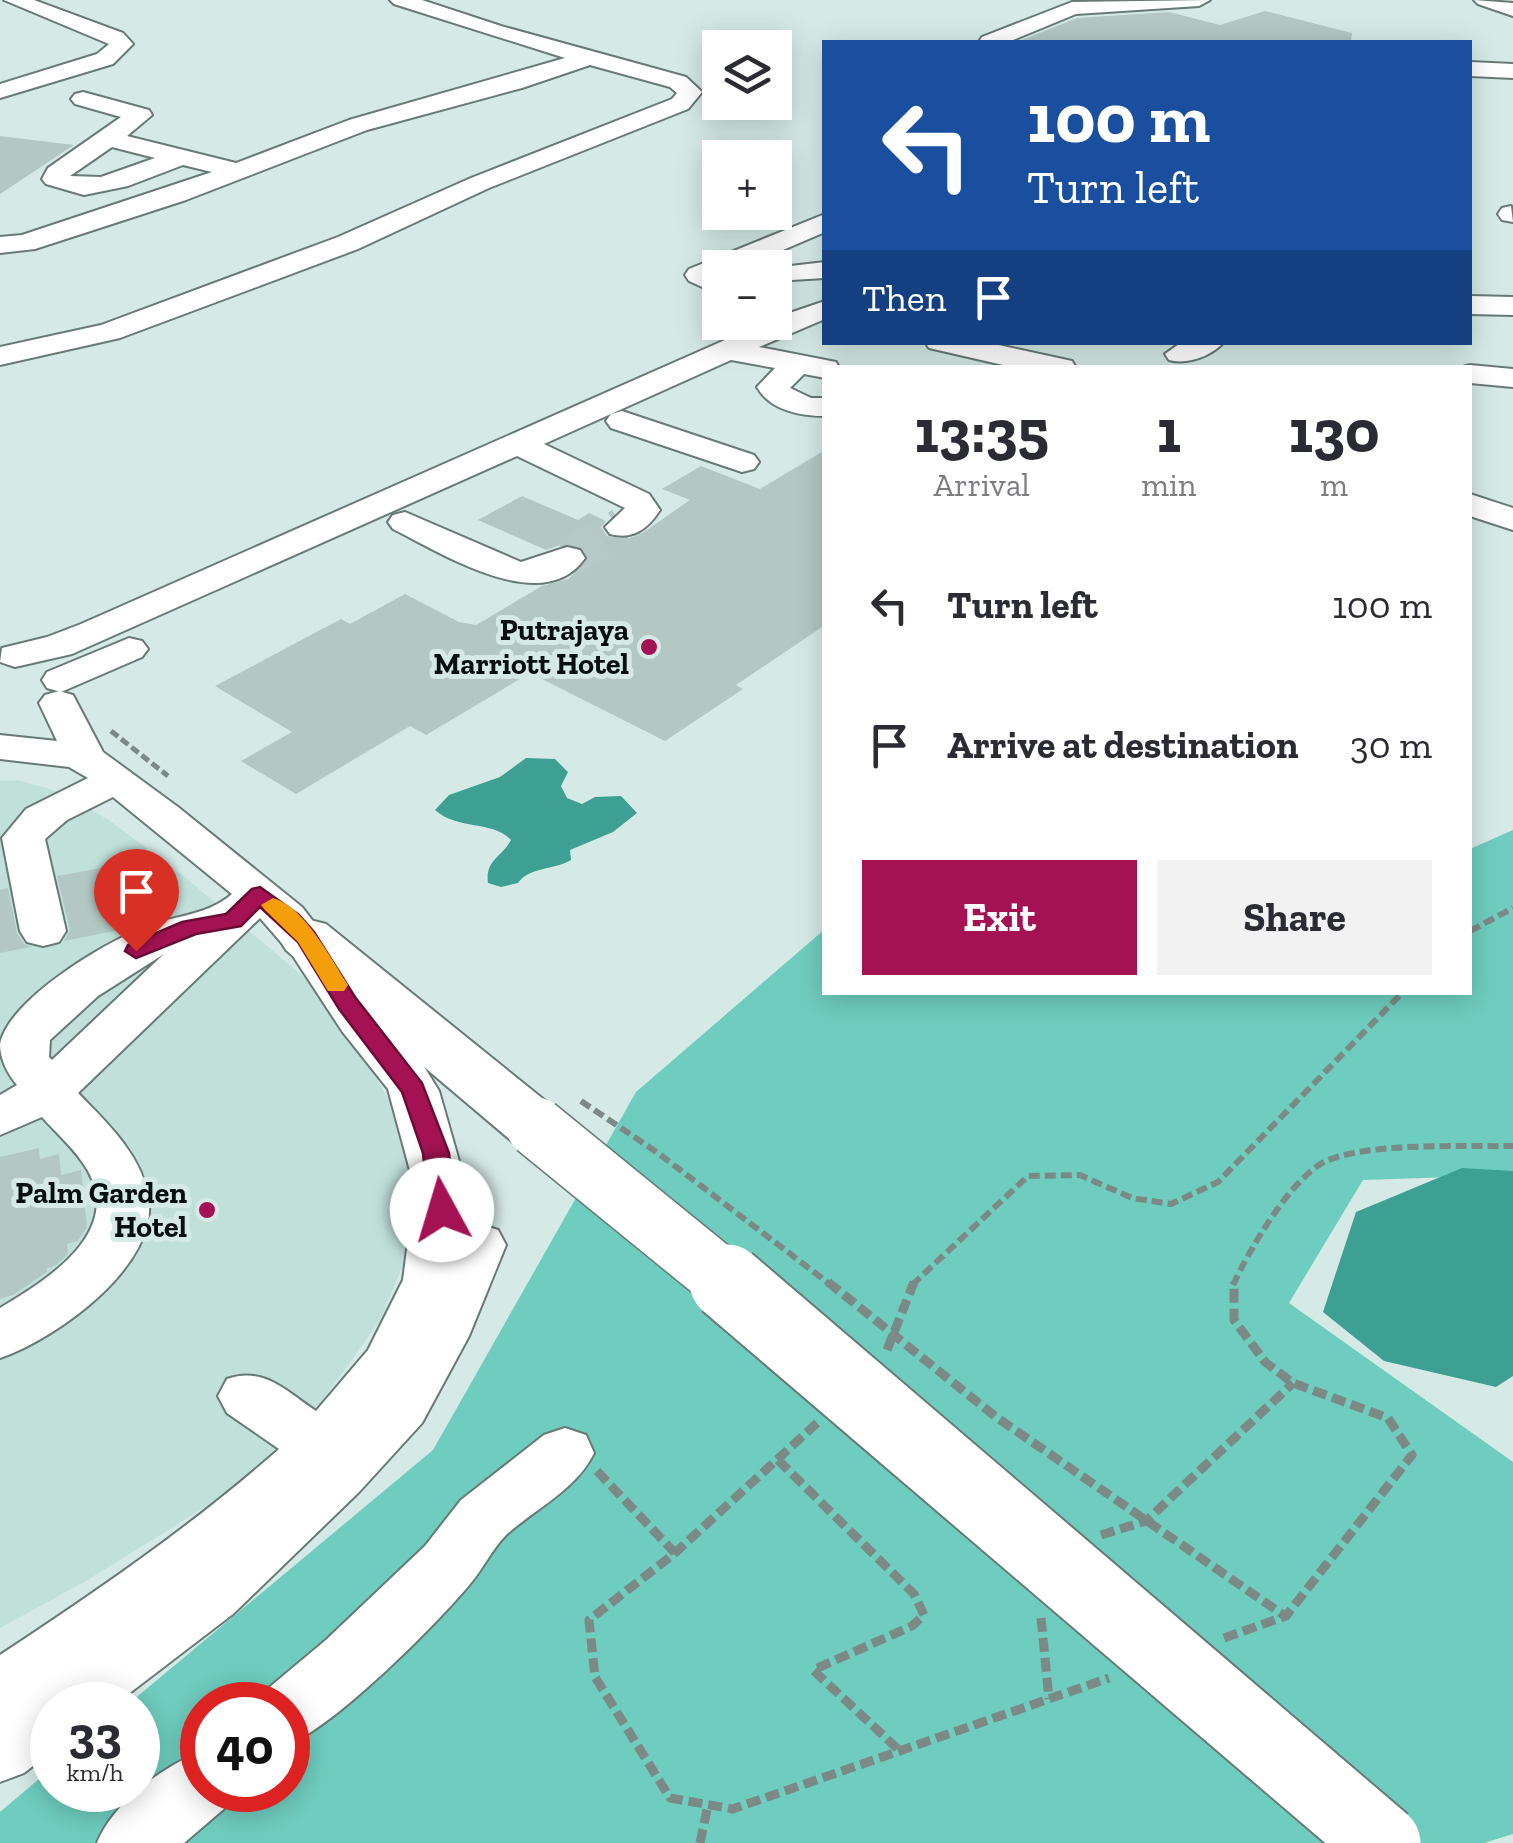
<!DOCTYPE html>
<meta charset="utf-8">
<style>
body{margin:0;font-family:"Zilla Slab",serif;background:#f2f2f3;color:#2b2b33;height:100vh;display:flex;flex-direction:column;font-size:38px;white-space:nowrap}
*{box-sizing:border-box;margin:0}
p{font-size:32px;color:#7c7c81}
.icon{flex:none;width:55px;height:55px;fill:none;stroke:currentColor;stroke-width:2;stroke-linecap:round;stroke-linejoin:round}
.map{position:relative;flex:1;overflow:hidden}
.sheet{position:absolute;left:822px;top:365px;width:650px;height:630px;display:flex;flex-direction:column;background:#fff;border-radius:0px;box-shadow:0 5px 25px #0003}
.sheet>*{flex:none}
.guide{position:absolute;left:822px;top:40px;width:650px;height:305px;border-radius:0px;box-shadow:0 5px 25px #0003;background:#1a4fa0;color:#fff;overflow:hidden}
.buttons{position:absolute;left:702px;top:30px;display:grid;gap:20px}
.buttons a{display:grid;place-items:center;width:90px;height:90px;border-radius:0px;background:#fff;box-shadow:0 5px 25px #0003;font-size:50px}
.speed{position:absolute;left:30px;top:1682px;display:flex;gap:20px;font-size:50px;font-weight:700;text-align:center}
.speed>*{display:grid;place-content:center;width:130px;height:130px;border-radius:50%;background:#fff;box-shadow:0 5px 25px #0003;line-height:1}
.speed small{font-size:25px;font-weight:400}
.speed .limit{border:15px solid #d22;background:#fff;color:#111}
.pin{position:absolute;display:grid;place-items:center;width:85px;height:85px;color:#fff;margin:-102px -42px;border-radius:50% 50% 50% 0;rotate:-45deg;box-shadow:0 0 10px #0007}
.pin .icon{rotate:45deg}
.me{position:absolute;width:110px;margin:-55px;rotate:354deg;stroke-linejoin:round;filter:drop-shadow(0 0 8px #0008)}
.turn{display:flex;align-items:center;gap:35px;height:210px;padding:0 40px;font-size:45px}
.turn .icon{width:130px;height:130px;stroke-width:2.5}
.turn b{display:block;font-size:70px;line-height:85px}
.then{display:flex;align-items:center;height:95px;padding:0 40px;background:#0003;gap:20px;font-size:38px}
.eta{display:flex;justify-content:space-evenly;align-items:center;height:170px;text-align:center}
.eta b{font-size:60px;font-weight:700;line-height:70px}
.cta{display:flex;gap:20px;margin-top:auto;padding:20px 40px}
.cta a{flex:1;height:115px;border-radius:0px;background:#a41253;color:#fff;font-size:40px;font-weight:700;line-height:115px;text-align:center}
.cta a+a{background:#f2f2f3;color:#2b2b33}
ul{padding:0;list-style:none}
li{display:flex;align-items:center;gap:30px;height:140px;padding:0 40px}
li div{flex:1}
li b{display:block;font-size:38px}
li em{font-style:normal}
.map>svg:first-child{display:block}
</style>
<div class="map">
<svg width="1513" height="1843" viewBox="0 0 1513 1843">
<rect width="100%" height="100%" fill="#d5eae6"/>
<polygon fill="#c2e0da" points="17,780 57,791 109,820 186,878 311,983 353,1036 402,1124 416,1177 412,1242 381,1319 322,1401 234,1489 86,1581 0,1628 0,781"/>
<path fill="#6ecdbe" fill-rule="evenodd" d="M1513,830V1175L1363,1180L1289,1303L1513,1462V1834L1484,1843H0V1812L52,1768V1790H138V1705H127L433,1450L636,1092L825,929V992H1470V849ZM202,1705H288V1790H202Z"/>
<g fill="#3da092">
<path d="M526,758L555,759L568,772L561,786L567,798L582,804L595,797L621,796L637,813L613,832L570,850L571,860C554,870 529,867 518,883L501,887L488,883C485,860 501,858 511,840C493,820 459,831 435,810L449,795L500,777Z"/>
<polygon points="1462,1168 1513,1171 1513,1376 1496,1387 1384,1361 1323,1312 1356,1212"/>
</g>
<g fill="#b3c8c3">
<polygon points="1265,11 1352,33 1351,42 1017,42 1077,18 1169,12 1220,25"/>
<polygon points="0,136 74,145 0,194"/>
<polygon points="825,450 825,625 736,685 743,689 665,741 530,673 426,735 410,726 296,794 241,761 292,732 215,686 341,619 350,624 405,594 459,622 476,625 542,586 568,579 588,561 581,546 566,543 546,550 478,520 522,496 578,520 589,513 606,521 601,527 607,536 627,539 641,534 690,500 662,489 701,466 760,489"/>
<polygon points="156,858 163,917 135,927 64,941 70,930 57,876"/>
<polygon points="8,888 17,933 24,944 31,947 0,953 0,890"/>
<polygon points="39,1148 40,1159 59,1154 61,1175 81,1170 87,1227 78,1241 67,1244 68,1254 55,1266 47,1268 47,1272 13,1295 0,1299 0,1157"/>
</g>
<g fill="none" stroke-linecap="round" stroke-linejoin="round">
<polyline stroke="#b6c9c6" stroke-width="39" stroke-dasharray="39 19" stroke-linecap="butt" points="567,558 622,527"/>
<defs>
<g id="minor">
<polygon points="4,0 34,0 123,33 133,44 113,64 0,98 0,84 97,54 109,44"/>
<path d="M390,0H422L501,26L686,77L702,92L688,109L489,188L358,249L120,338L0,365V347L101,325L338,237L471,178L672,99L677,93L670,87L590,65L522,88L367,130L186,200L35,249L0,253V237L22,235L212,172L183,165L128,186L84,195L46,184L42,179L48,168L121,117L75,104L71,99L75,94L83,92L149,110L152,115L127,136L236,163L349,120L565,58L394,4ZM112,147L155,158L101,177L70,176Z"/>
<polygon points="1210,0 1199,6 1076,14 1008,42 979,42 982,37 1072,2"/>
<polygon points="1474,0 1513,3 1513,16 1478,4"/>
<polygon points="1470,62 1513,64 1513,78 1470,76"/>
<polygon points="1511,206 1513,222 1502,220 1498,214 1502,208"/>
<polygon points="825,214 825,232 741,268 720,268 720,295 689,281 685,275 689,269"/>
<polygon points="825,262 825,278 775,281 773,268"/>
<polygon points="1470,296 1513,297 1513,315 1470,314"/>
<path d="M825,301V319L759,347L836,362L839,368H825V378L804,374L790,388L811,398H825V416C800,416 770,410 757,387L775,368L731,360L544,444L649,494L660,510C648,529 633,540 610,534L605,527L625,508L517,456L72,654L15,667L0,662L2,648L47,637L81,624L716,344L765,322H775V318Z"/>
<polygon points="925,342 985,342 1072,361 1076,368 1016,368 929,348"/>
<path d="M1182,342H1224C1212,356 1187,365 1169,360L1165,354Z"/>
<polygon points="1470,365 1513,369 1513,387 1470,383 1470,368 1459,368"/>
<polygon points="622,411 754,455 759,462 754,469 742,472 611,428 606,421 611,414"/>
<polygon points="1470,494 1513,508 1513,530 1470,516"/>
<path d="M405,512L521,562L567,547L580,550L585,558C543,619 440,552 393,529L388,522L393,515Z"/>
<polygon points="129,638 142,641 148,649 142,657 61,692 47,688 42,680 47,672"/>
<path d="M59,691L73,695L103,752L178,807L302,907L420,1060L439,1091L467,1189L463,1230L479,1224L498,1230L506,1245L469,1336L422,1423L359,1492L233,1614L114,1705H52V1751L24,1773L0,1782V1655C97,1591 192,1526 279,1449L227,1413L218,1396L227,1379C264,1366 286,1391 316,1411L368,1350L403,1280L415,1189L388,1089L342,1031L293,956L260,918L78,1093C106,1122 140,1153 148,1195C162,1264 56,1339 0,1358V1308C45,1281 123,1234 88,1171C77,1151 57,1134 42,1117L0,1135V1095L17,1085C8,1074 0,1060 0,1044C9,1000 101,945 140,929C171,915 206,917 232,894L113,797L67,820L45,839L66,931L59,942L43,946L27,942L20,931L2,838L26,809L88,778L69,767L0,759V735L57,741L39,703L45,695ZM164,954L52,1060L49,1057L50,1040L98,996Z"/>
<path d="M565,1428L586,1435L594,1453C577,1489 535,1509 506,1535C492,1549 483,1569 470,1584C437,1624 332,1729 288,1744V1705H259L265,1691L326,1640L425,1546L461,1500L544,1435Z"/>
<path d="M202,1751V1790H233L226,1807L184,1843H97C113,1803 162,1767 202,1751Z"/>
</g>
<polygon id="highway" points="306,919 326,924 558,1111 567,1127 558,1143 536,1150 514,1143 286,950 278,937 286,924"/>
</defs>
<use href="#minor" stroke="#677a76" stroke-width="4"/>
<use href="#highway" stroke="#677a76" stroke-width="4"/>
<polyline stroke="#7b8a87" stroke-width="5" stroke-dasharray="9 4" stroke-linecap="butt" points="111,731 168,776"/>
<g stroke="#7b8a87" stroke-width="6" stroke-dasharray="11 5" stroke-linecap="butt">
<polyline points="1470,931 1513,908"/>
<polyline points="581,1101 658,1153 831,1285"/>
<polyline points="912,1285 1028,1176 1080,1175 1132,1198 1171,1204 1218,1182 1403,992"/>
<path d="M1233,1285C1250,1249 1286,1187 1319,1165C1355,1141 1468,1147 1513,1146"/>
</g>
<g stroke="#7b8a87" stroke-width="9" stroke-dasharray="14 6" stroke-linecap="butt">
<polyline points="828,1282 996,1417 1285,1616"/>
<polyline points="887,1350 914,1282"/>
<polyline points="817,1423 675,1553 589,1620 595,1677 670,1798 733,1809 1109,1678"/>
<polyline points="778,1460 914,1594 924,1615 912,1626 813,1670 900,1751"/>
<polyline points="597,1471 675,1553"/>
<polyline points="1101,1535 1146,1521 1293,1383"/>
<polyline points="1041,1618 1049,1699"/>
<polyline points="1224,1638 1286,1616 1412,1455 1388,1418 1293,1383 1265,1362 1234,1320 1234,1282"/>
<polyline points="700,1843 708,1805"/>
</g>
<use href="#minor" fill="#fff" fill-rule="evenodd"/>
<use href="#highway" fill="#fff" fill-rule="evenodd"/>
<defs>
<polyline id="highway-bridge-far1" points="536,1127 730,1285"/>
<polyline id="highway-bridge" points="727,1282 1383,1843"/>
</defs>
<use href="#highway-bridge-far1" stroke="#677a76" stroke-width="62" stroke-linecap="butt"/>
<use href="#highway-bridge" stroke="#677a76" stroke-width="79" stroke-linecap="butt"/>
<use href="#highway-bridge-far1" stroke="#fff" stroke-width="59"/>
<use href="#highway-bridge" stroke="#fff" stroke-width="75"/>
</g>
<polygon fill="#a41253" stroke="#6b0c36" stroke-width="2.5" points="260,887 299,915 314,932 355,997 422,1083 449,1153 455,1210 451,1217 432,1217 428,1210 423,1153 402,1092 339,1009 298,942 260,907 241,926 196,934 136,958 125,951 128,945 182,922 226,914 252,889"/>
<path fill="#f59e0b" d="M273,898C304,906 331,959 348,985L344,991H328L298,942L265,910L261,905Z"/>
<g fill="#a41253" stroke="#d5eae6" stroke-width="4">
<circle cx="649" cy="647" r="10"/>
<circle cx="207" cy="1210" r="10"/>
</g>
<g text-anchor="middle" dominant-baseline="central" stroke-width="10" stroke-linejoin="round" paint-order="stroke">
<g font-size="30" font-weight="bold" fill="#080f0e" stroke="#d5eae6" text-anchor="end">
<text x="629" y="630">Putrajaya<tspan x="629" dy="34">Marriott Hotel</tspan></text>
<text x="187" y="1193">Palm Garden<tspan x="187" dy="34">Hotel</tspan></text>
</g>
</g>
</svg>
<div class="buttons">
<a><svg class="icon" aria-label="layers" viewBox="0 0 24 24"><path d="M12 4l9 5-9 5-9-5zM3 14l9 5 9-5"/></svg></a>
<a>+</a>
<a>−</a>
</div>
<div class="speed"><div>33<small>km/h</small></div><div class="limit">40</div></div>
<div class="pin" style="left:136px;top:951px;background:#d93025"><svg class="icon" aria-label="arrive" viewBox="0 0 24 24"><path d="M6 21V4h12l-3 4 3 4H6"/></svg></div>
<svg class="me" style="left:442px;top:1210px" viewBox="-20 -20 40 40"><circle r="19" fill="#fff"/><path d="M0-13L10 11 0 6-10 11z" fill="#a41253"/></svg>
<div class="guide">
<div class="turn"><svg class="icon" aria-label="left" viewBox="0 0 24 24"><path d="M17 20v-9H6M10 6l-5 5 5 5"/></svg><div><b>100 m</b>Turn left</div></div>
<div class="then">Then<svg class="icon" aria-label="arrive" viewBox="0 0 24 24"><path d="M6 21V4h12l-3 4 3 4H6"/></svg></div>
</div>
<section class="sheet">
<div class="eta">
<div><b>13:35</b><p>Arrival</p></div>
<div><b>1</b><p>min</p></div>
<div><b>130</b><p>m</p></div>
</div>
<ul>
<li><svg class="icon" aria-label="left" viewBox="0 0 24 24"><path d="M17 20v-9H6M10 6l-5 5 5 5"/></svg><div><b>Turn left</b></div><em>100 m</em></li>
<li><svg class="icon" aria-label="arrive" viewBox="0 0 24 24"><path d="M6 21V4h12l-3 4 3 4H6"/></svg><div><b>Arrive at destination</b></div><em>30 m</em></li>
</ul>
<div class="cta"><a>Exit</a><a>Share</a></div>
</section>
</div>
